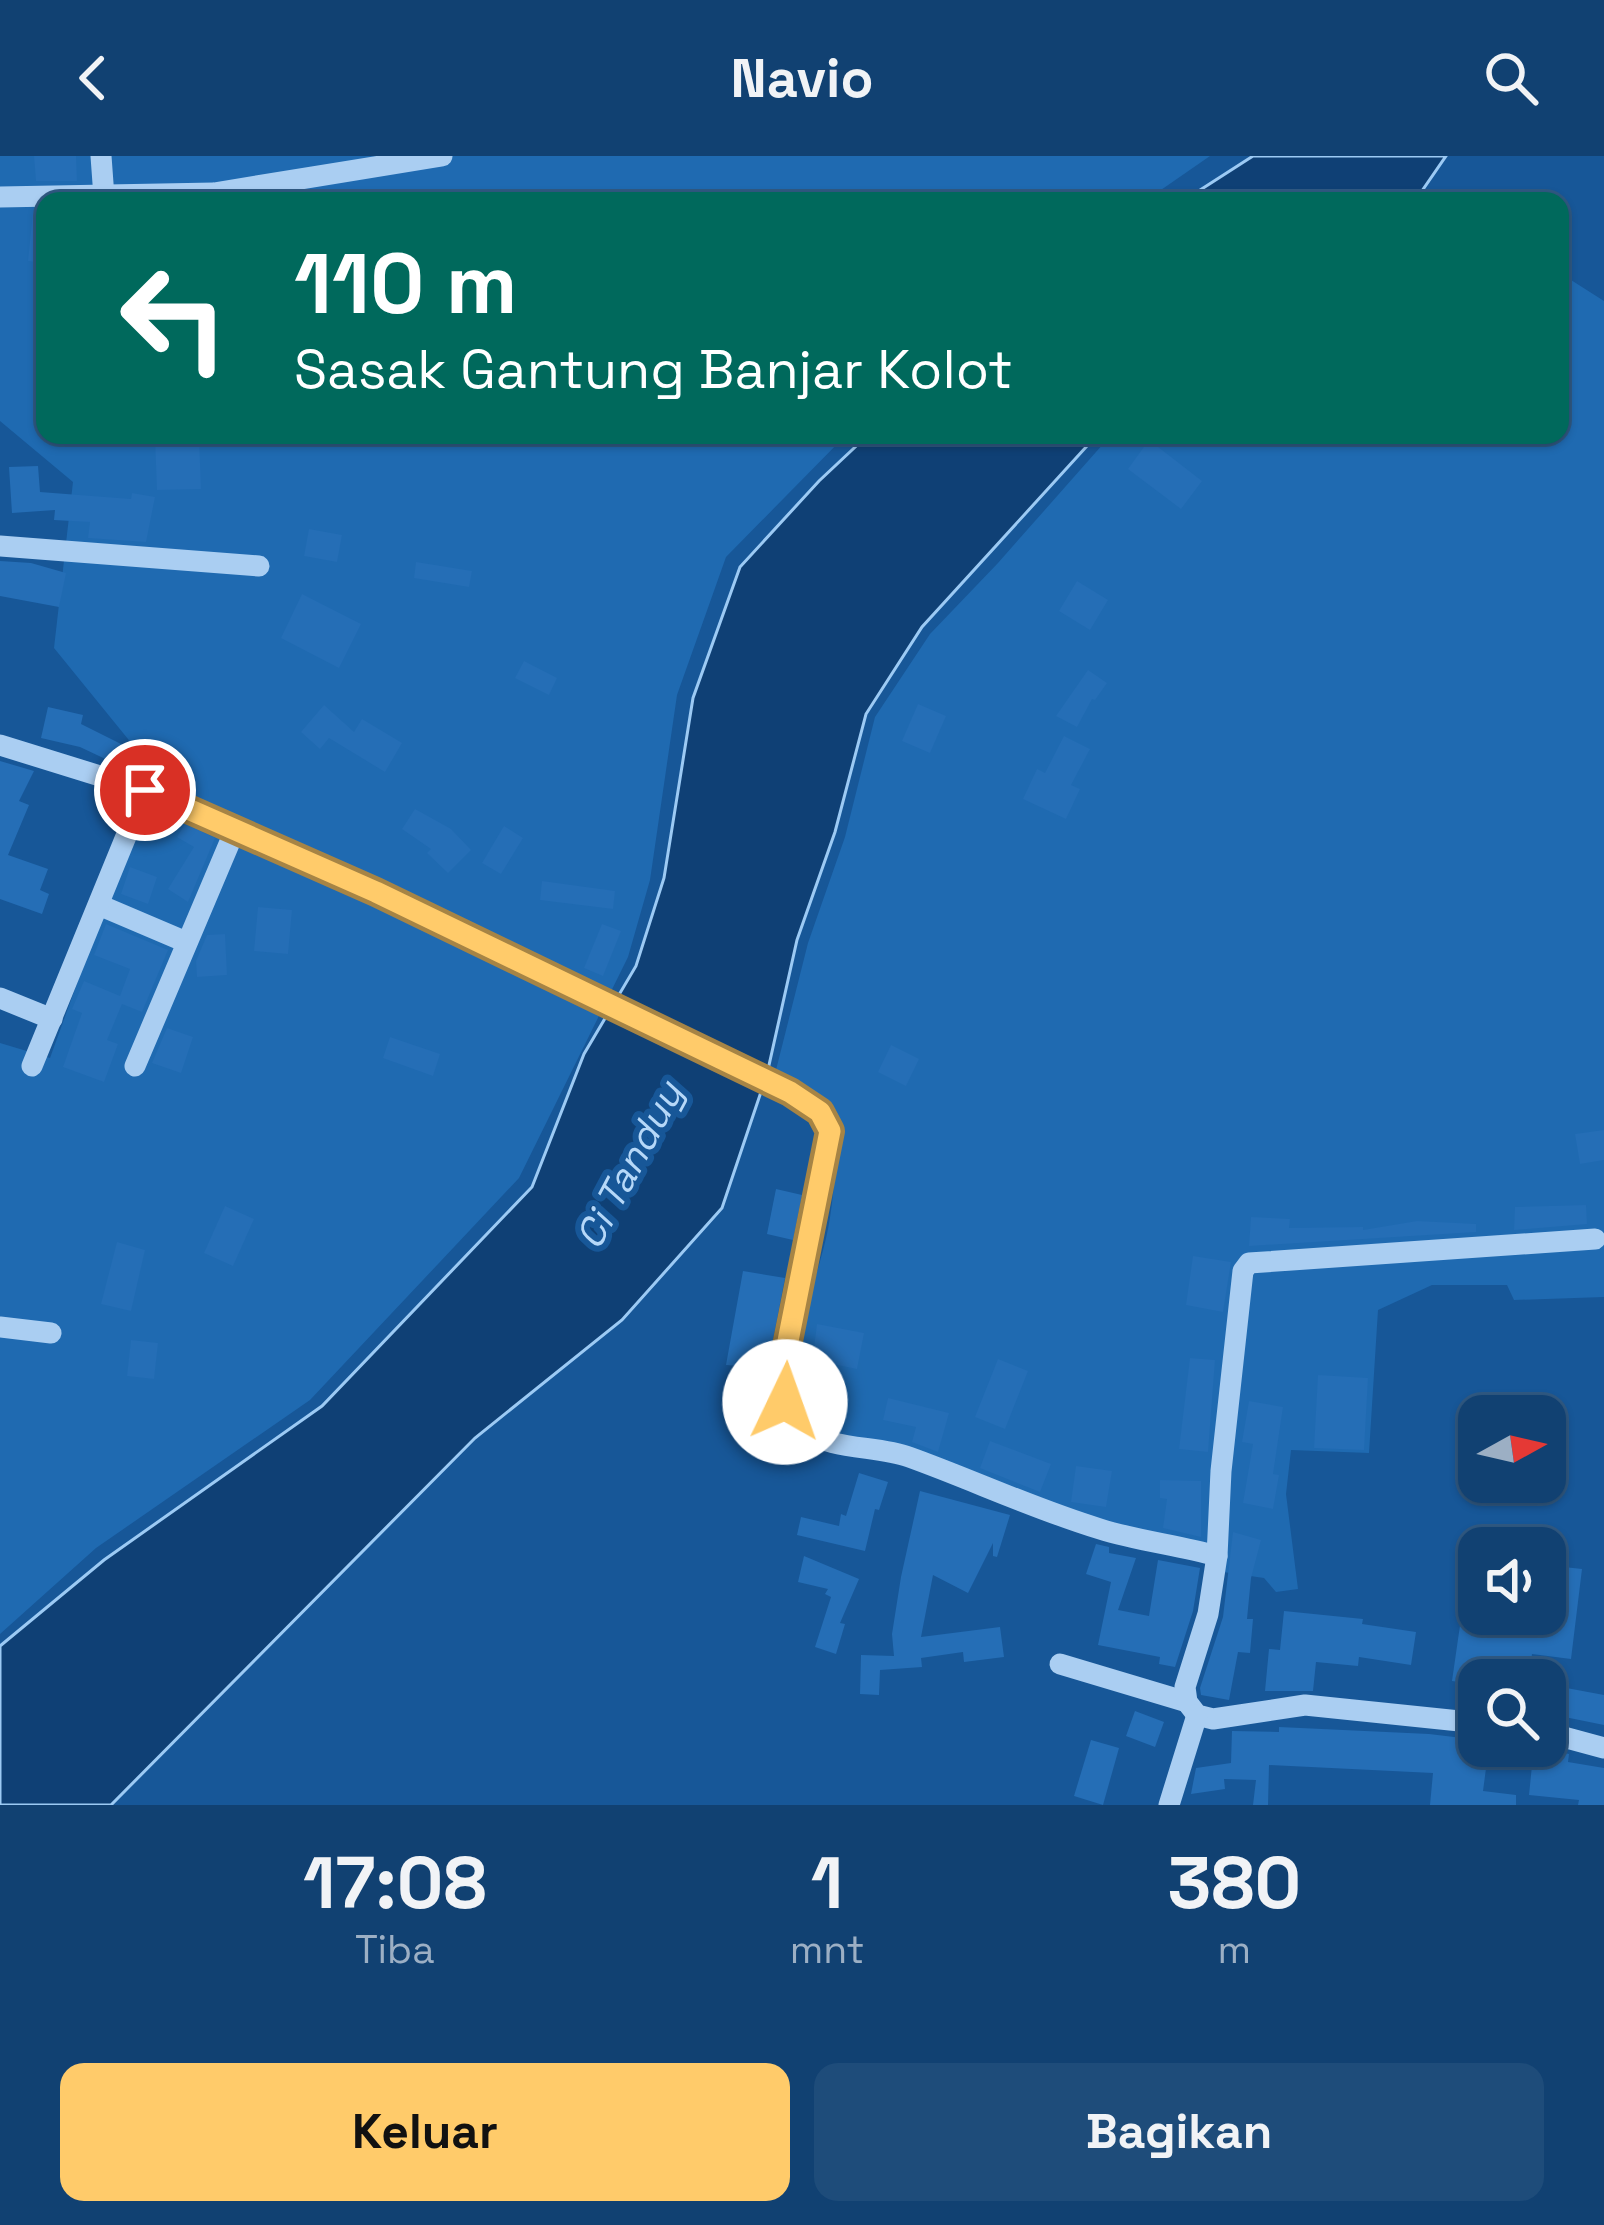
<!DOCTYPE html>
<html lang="id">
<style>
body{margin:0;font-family:"Space Grotesk",sans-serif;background:#1e4c7a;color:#f1f3f6;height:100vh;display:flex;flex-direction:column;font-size:45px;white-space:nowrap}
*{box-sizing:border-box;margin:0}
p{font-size:39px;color:#9cafc4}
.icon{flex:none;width:66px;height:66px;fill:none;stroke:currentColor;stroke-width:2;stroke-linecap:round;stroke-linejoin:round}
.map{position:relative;height:1649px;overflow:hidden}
.panel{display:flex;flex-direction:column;background:#114172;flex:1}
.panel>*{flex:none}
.guide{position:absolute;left:36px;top:36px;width:1533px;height:252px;border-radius:24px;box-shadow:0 3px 9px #0004,0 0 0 3px #305a84;background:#00695c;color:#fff;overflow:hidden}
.needle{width:78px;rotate:82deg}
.buttons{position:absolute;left:1458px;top:1239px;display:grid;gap:24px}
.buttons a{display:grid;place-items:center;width:108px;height:108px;border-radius:24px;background:#114172;box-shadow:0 3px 9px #0004,0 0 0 3px #305a84;font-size:60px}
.pin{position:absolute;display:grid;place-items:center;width:102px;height:102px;color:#fff;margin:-51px;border:6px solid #fff;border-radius:50%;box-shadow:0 3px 12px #0007}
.me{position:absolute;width:132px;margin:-66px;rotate:3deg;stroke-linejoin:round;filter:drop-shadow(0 0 9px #0008)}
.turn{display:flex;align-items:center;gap:42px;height:252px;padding:0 60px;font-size:54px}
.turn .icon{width:156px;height:156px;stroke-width:2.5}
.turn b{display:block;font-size:84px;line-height:102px}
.eta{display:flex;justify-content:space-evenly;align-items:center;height:204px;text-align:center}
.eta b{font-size:72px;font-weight:800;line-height:84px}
.primary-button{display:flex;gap:24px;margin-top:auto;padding:24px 60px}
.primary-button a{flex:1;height:138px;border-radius:24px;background:#ffcb6a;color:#111;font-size:48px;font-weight:800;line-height:138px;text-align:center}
.primary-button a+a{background:#1e4c7a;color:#f1f3f6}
header{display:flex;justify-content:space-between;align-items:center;height:156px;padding:0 60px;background:#114172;font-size:54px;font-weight:800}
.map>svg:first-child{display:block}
</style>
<header><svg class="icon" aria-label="back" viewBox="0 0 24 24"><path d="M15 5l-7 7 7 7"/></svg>Navio<svg class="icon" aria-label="search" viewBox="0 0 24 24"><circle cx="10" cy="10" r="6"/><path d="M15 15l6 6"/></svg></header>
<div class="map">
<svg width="1604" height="1649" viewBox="0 0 1604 1649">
<rect width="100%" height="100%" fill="#175798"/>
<g fill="#1f6ab1">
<polygon points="0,0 1210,0 1145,45 45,45 45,279 846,279 726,401 677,539 650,724 628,801 519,1022 310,1244 96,1392 0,1478 0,887 50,902 154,615 54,492 73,326 0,265"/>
<path d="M1560,117L1604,145V1141L1514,1144L1507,1129H1432L1378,1154L1369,1297L1291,1294L1286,1338L1298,1433L1276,1436L1264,1422L1223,1416L1222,1395L1107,1369L806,1268C777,1210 816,1134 828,1073C834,1042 835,1010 839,978L775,918L808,787L845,681L875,561L930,478L998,407L1111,279H1560Z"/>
</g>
<g fill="#0f4075" stroke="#9ccaf4" stroke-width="3">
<polygon points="1253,0 1446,0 1415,45 1183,45"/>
<polygon points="868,279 1097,279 922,471 866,558 835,676 797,784 767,918 722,1052 622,1164 475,1282 111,1649 0,1649 0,1490 104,1404 322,1250 532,1031 584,898 636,810 664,722 693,542 740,411 819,325"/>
</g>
<g fill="#256eb6">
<polygon points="34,0 76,0 77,25 36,25"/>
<polygon points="33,55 45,55 45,107 28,105"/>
<polygon points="199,281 201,333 157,334 155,283"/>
<polygon points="1149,284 1202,325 1181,353 1128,313"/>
<polygon points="38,310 40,336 131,343 132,337 155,341 146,386 88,382 90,366 54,364 55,354 12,357 9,311"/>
<polygon points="309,373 342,379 337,406 304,400"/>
<polygon points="0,405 31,407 66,417 59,451 0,440"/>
<polygon points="416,406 472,415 469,431 414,422"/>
<polygon points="1077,425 1108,444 1090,474 1059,455"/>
<polygon points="302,438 361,468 339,512 281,482"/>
<polygon points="524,505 557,522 549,539 515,522"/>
<polygon points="1088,514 1107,527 1095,544 1092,543 1077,571 1056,560"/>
<polygon points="918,548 946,560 930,597 902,585"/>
<polygon points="324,549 354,576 362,563 402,587 385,616 329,582 320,593 301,576"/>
<polygon points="48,551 83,559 81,568 125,590 116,608 80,591 41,582"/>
<polygon points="1064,580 1090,593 1071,629 1080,633 1066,663 1023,643 1037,613 1045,617"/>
<polygon points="0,605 34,615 19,645 29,649 8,699 48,713 40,734 49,738 42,758 0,743"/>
<polygon points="415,653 451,673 471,694 448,717 427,697 431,693 402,673"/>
<polygon points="185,668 215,682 188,746 168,733 194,691 177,681"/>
<polygon points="504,670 523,682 501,718 482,707"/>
<polygon points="130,711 157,721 148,748 121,738"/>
<polygon points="542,725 615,735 613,753 540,744"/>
<polygon points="258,751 292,754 288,798 254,795"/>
<polygon points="106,768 168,794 142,856 122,848 107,884 118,888 104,926 63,911 82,857 72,853 84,825 120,840 130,813 94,799"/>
<polygon points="602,768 621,775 603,820 584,812"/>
<polygon points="225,778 227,819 197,821 196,805 207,779"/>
<polygon points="167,872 193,881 181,917 152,907"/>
<polygon points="390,881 440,898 433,920 383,902"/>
<polygon points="891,889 919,903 906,930 878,916"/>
<polygon points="1604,974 1604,1004 1580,1008 1575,978"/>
<polygon points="776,1033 802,1039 793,1084 767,1078"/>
<polygon points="1586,1049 1587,1068 1514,1074 1515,1051"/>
<polygon points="225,1050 254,1063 233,1110 204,1097"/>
<polygon points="1251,1061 1290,1063 1289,1072 1363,1071 1363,1074 1417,1065 1476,1068 1476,1076 1249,1090"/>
<polygon points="117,1086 145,1094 131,1155 101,1148"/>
<polygon points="1193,1100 1231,1106 1223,1156 1186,1149"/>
<polygon points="743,1115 785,1122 771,1194 770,1273 734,1269 740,1210 726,1209"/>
<polygon points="817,1168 864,1177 857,1213 828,1207 819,1249 838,1252 835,1269 821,1266 806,1253"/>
<polygon points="131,1184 158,1187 154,1223 127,1220"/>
<polygon points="1190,1202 1215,1204 1208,1296 1179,1293"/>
<polygon points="998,1203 1028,1215 1005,1273 975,1261"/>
<polygon points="1318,1219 1368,1222 1364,1294 1314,1292"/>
<polygon points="888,1242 949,1257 938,1296 912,1286 916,1271 883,1264"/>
<polygon points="1249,1245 1283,1251 1273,1318 1279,1319 1273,1353 1243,1347 1253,1288 1242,1286"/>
<polygon points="990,1285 1051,1308 1040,1336 980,1312"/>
<polygon points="1076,1310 1112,1315 1106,1351 1071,1346"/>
<polygon points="859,1317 888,1326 879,1354 875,1353 865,1395 797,1379 801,1361 839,1370 841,1358 846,1360"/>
<polygon points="1160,1324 1201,1325 1201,1381 1163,1372 1167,1343 1160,1342"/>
<polygon points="920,1335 1010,1359 997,1401 993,1400 993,1387 968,1437 933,1419 921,1481 1000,1471 1004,1501 964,1506 963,1496 921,1502 922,1511 880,1514 879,1539 860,1538 861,1499 894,1500 892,1478 901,1421"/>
<polygon points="1233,1376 1261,1384 1251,1422 1247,1463 1253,1463 1250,1497 1238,1496 1229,1544 1201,1539 1200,1532 1223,1461"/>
<polygon points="1096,1388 1109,1391 1109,1397 1136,1402 1118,1454 1149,1460 1158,1404 1200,1412 1193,1455 1175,1511 1159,1508 1160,1501 1098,1489 1111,1426 1086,1418"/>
<polygon points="804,1400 859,1423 840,1467 845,1468 836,1498 815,1491 831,1441 825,1438 828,1433 798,1426"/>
<polygon points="1470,1400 1479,1401 1479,1458 1549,1458 1555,1410 1582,1413 1571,1503 1532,1498 1529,1521 1488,1514 1486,1524 1479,1524 1479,1529 1452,1525"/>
<polygon points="1284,1455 1363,1463 1362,1468 1416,1476 1411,1509 1359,1501 1358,1510 1316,1506 1313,1535 1265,1535 1269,1493 1280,1494"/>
<polygon points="1545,1528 1604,1539 1604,1569 1545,1557"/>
<polygon points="1135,1555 1164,1566 1155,1591 1126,1580"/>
<polygon points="1279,1571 1429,1578 1479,1584 1479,1590 1489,1590 1483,1635 1516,1639 1516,1649 1430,1649 1433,1617 1269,1609 1268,1649 1253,1649 1256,1624 1224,1623 1225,1633 1191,1638 1196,1612 1231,1607 1232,1575 1279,1576"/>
<polygon points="1091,1584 1119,1592 1103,1649 1074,1640"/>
<polygon points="1534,1590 1569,1598 1568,1606 1604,1612 1604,1649 1578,1649 1579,1644 1529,1639"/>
</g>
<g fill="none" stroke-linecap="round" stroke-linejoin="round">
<g stroke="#aacef2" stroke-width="21">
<polyline points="101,0 104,41"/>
<polyline points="0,41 214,37 442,0"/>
<polyline points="0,390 259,410"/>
<path d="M0,589L145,634L376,737L790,936L820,956L830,975L786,1195C785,1221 779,1254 803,1273C831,1295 877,1289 909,1301C973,1324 1034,1353 1100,1373C1138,1385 1178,1389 1217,1400"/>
<polyline points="99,749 186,786"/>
<polyline points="0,842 52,863"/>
<polyline points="32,910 145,634"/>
<polyline points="135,910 235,674"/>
<polyline points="0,1171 51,1177"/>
<polyline points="1060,1508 1187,1546"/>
<polyline points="1479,1567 1305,1549 1213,1563 1197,1559 1187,1546 1185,1531 1208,1458 1217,1400 1221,1315 1243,1115 1249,1107 1595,1083"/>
<polyline points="1545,1576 1604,1592"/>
<polyline points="1169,1649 1197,1559"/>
</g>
</g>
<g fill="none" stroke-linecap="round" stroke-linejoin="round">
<defs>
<polyline id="route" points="145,634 376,736 790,936 820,956 830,975 786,1195 785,1246"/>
</defs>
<use href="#route" stroke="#a68445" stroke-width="30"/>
<use href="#route" stroke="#ffcb6a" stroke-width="21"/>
</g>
<g text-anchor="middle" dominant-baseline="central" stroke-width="12" stroke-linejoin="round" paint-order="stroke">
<g font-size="39" font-style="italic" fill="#b6d8f8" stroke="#175798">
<text transform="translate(629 1009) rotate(-62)">Ci Tanduy</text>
</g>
</g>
</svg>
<div class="buttons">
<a><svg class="needle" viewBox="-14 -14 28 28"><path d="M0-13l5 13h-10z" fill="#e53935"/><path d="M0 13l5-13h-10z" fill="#9cafc4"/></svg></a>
<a><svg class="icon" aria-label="sound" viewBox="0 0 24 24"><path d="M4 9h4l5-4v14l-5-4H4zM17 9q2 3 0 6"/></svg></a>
<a><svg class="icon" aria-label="search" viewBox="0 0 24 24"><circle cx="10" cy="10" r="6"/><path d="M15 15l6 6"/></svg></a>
</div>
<div class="pin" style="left:145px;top:634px;background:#d93025"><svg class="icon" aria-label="arrive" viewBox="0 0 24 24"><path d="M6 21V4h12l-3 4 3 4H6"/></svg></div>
<svg class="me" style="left:785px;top:1246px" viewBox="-20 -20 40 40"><circle r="19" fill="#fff"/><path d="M0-13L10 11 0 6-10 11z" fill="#ffcb6a"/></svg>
<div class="guide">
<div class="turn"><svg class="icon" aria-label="left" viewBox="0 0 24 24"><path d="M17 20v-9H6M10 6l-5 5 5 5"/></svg><div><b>110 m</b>Sasak Gantung Banjar Kolot</div></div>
</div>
</div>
<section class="panel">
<div class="eta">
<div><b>17:08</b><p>Tiba</p></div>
<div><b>1</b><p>mnt</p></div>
<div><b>380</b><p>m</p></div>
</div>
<div class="primary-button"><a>Keluar</a><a>Bagikan</a></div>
</section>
